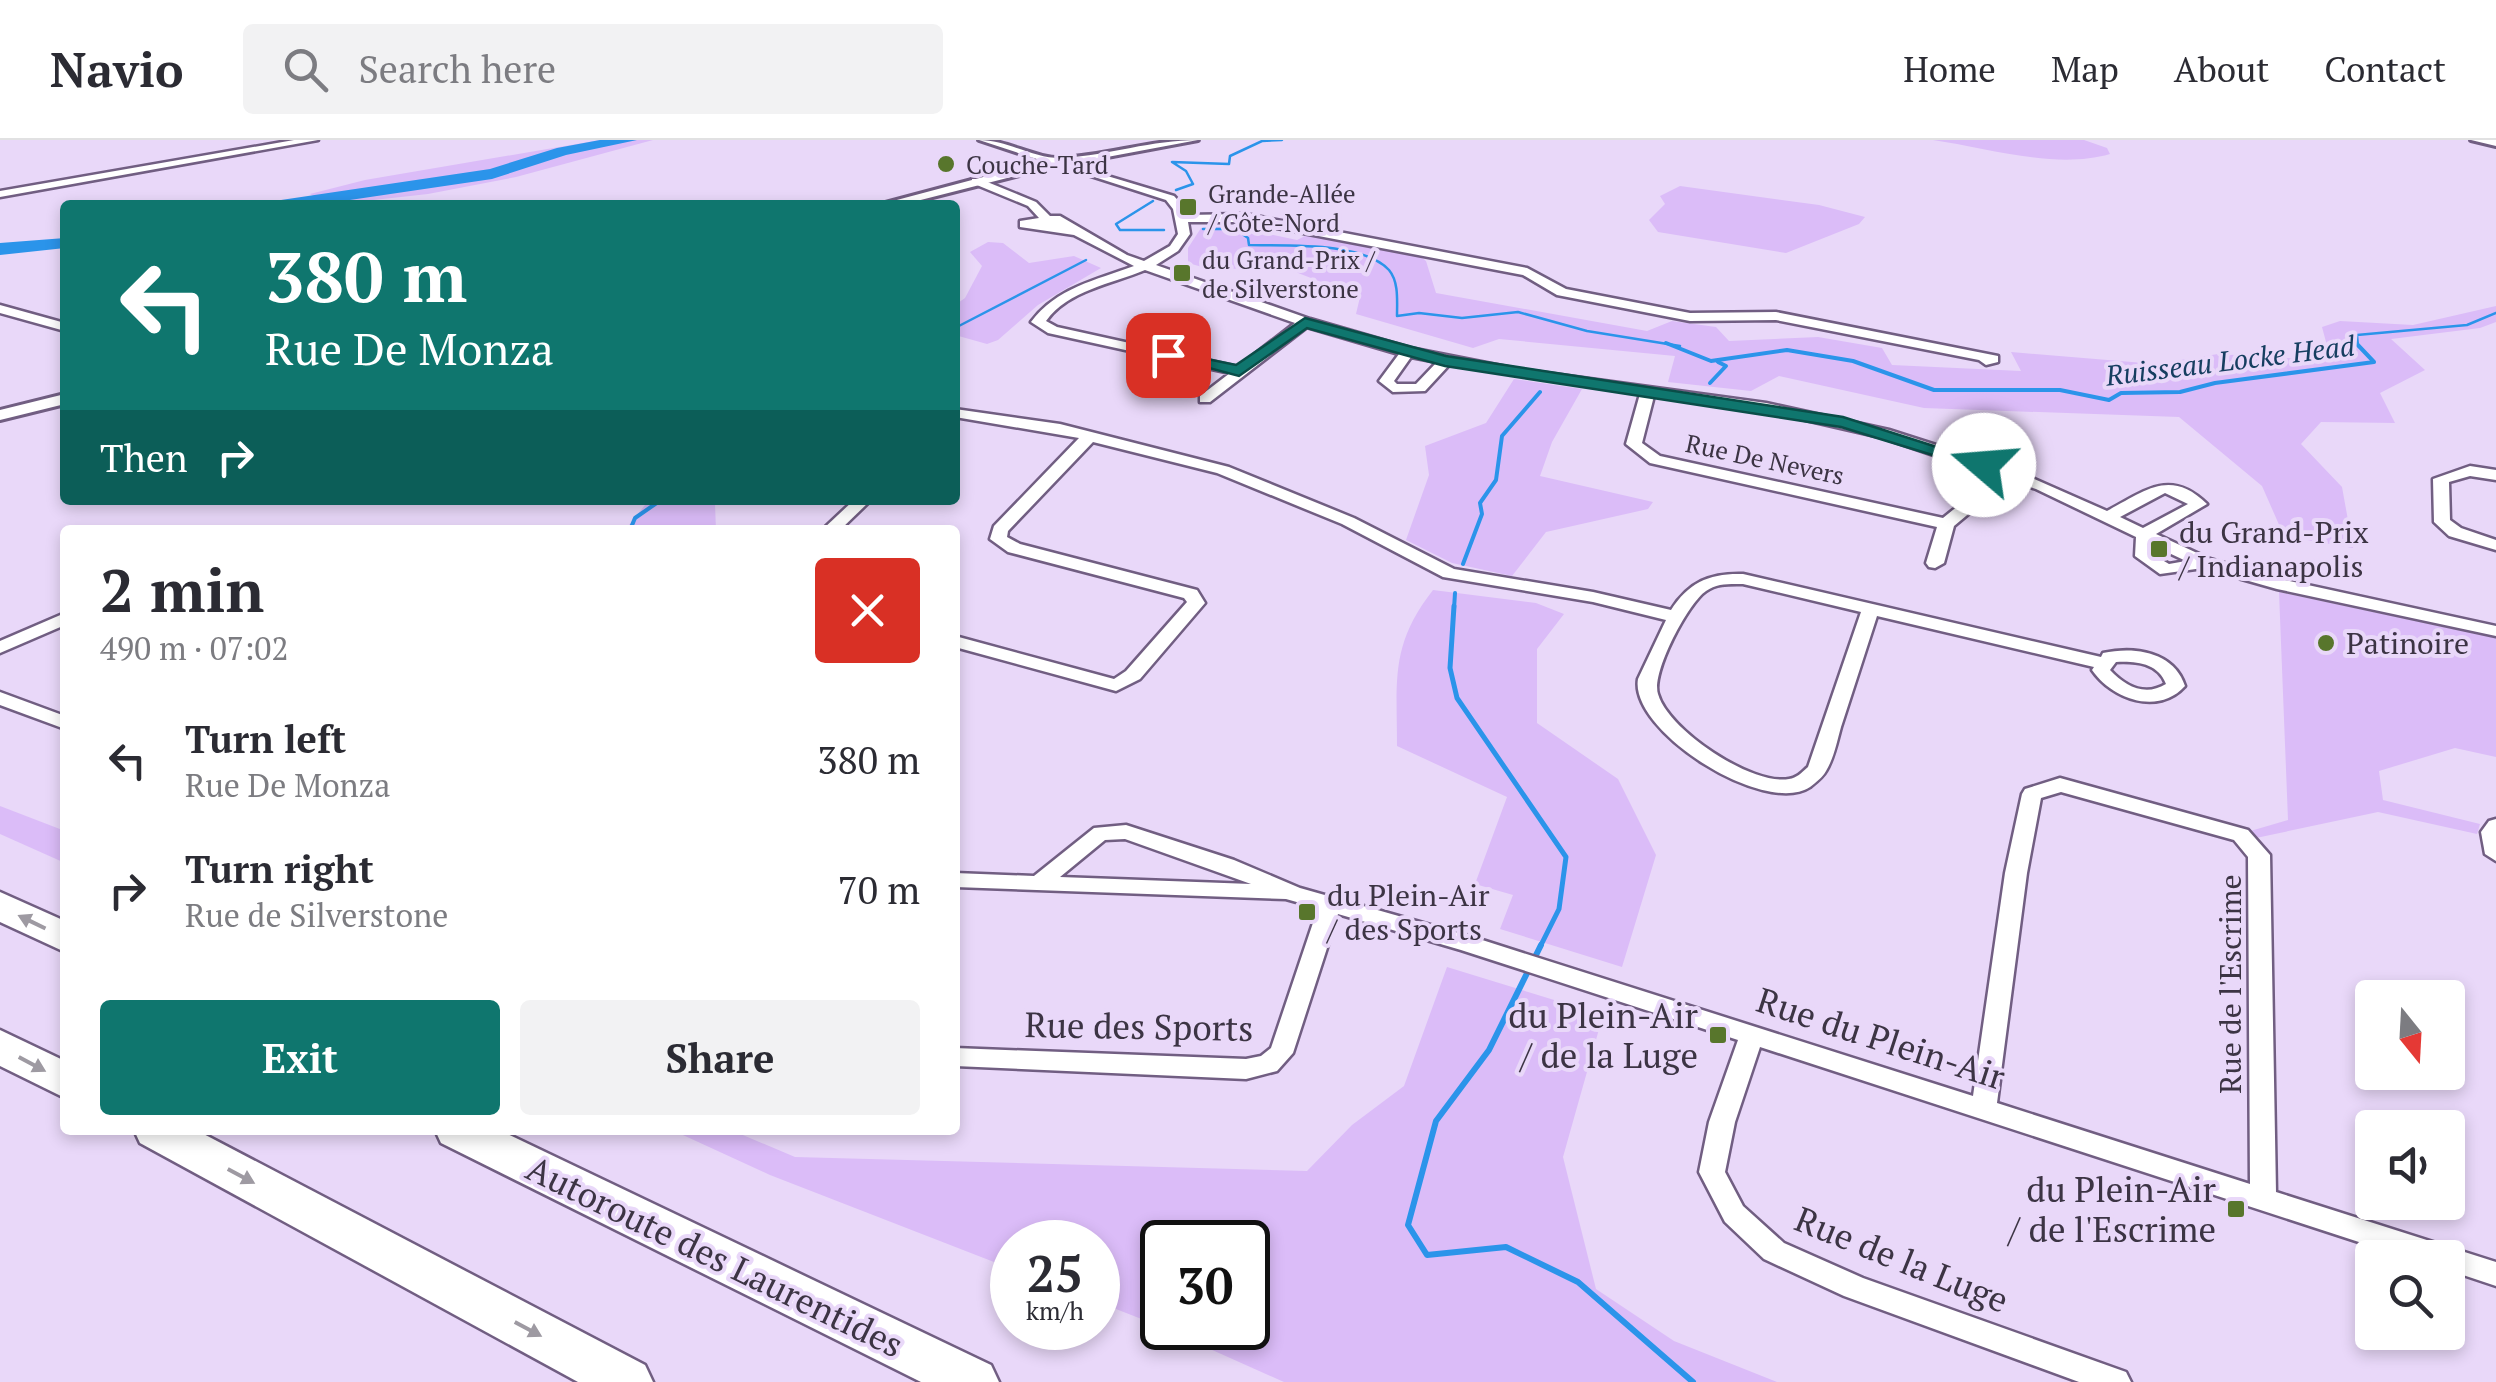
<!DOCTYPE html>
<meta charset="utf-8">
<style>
body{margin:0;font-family:"PT Serif",serif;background:#f2f2f3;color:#2b2b33;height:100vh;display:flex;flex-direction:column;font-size:38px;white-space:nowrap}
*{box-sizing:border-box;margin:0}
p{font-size:32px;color:#7c7c81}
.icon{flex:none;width:55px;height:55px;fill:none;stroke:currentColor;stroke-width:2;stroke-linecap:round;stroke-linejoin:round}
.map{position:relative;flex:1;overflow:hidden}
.sheet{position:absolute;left:60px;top:385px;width:900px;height:610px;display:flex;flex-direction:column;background:#fff;border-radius:10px;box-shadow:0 5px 15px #0003}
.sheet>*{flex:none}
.banner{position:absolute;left:60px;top:60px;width:900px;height:305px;border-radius:10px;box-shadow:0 5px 15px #0003;background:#0f766e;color:#fff;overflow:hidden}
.needle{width:65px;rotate:162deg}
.buttons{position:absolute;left:2355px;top:840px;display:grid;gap:20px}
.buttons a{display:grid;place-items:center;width:110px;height:110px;border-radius:10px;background:#fff;box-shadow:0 5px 15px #0003;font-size:50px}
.speed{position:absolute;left:990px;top:1080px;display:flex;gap:20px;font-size:50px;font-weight:700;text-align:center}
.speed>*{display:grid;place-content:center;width:130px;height:130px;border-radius:50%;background:#fff;box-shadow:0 5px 15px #0003;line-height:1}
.speed small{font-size:25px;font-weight:400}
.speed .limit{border:5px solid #111;border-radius:15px;background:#fff;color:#111}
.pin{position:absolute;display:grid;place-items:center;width:85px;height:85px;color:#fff;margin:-42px;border-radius:20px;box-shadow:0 5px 15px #0006}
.me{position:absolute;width:110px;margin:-55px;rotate:288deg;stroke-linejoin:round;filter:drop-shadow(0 0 8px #0008)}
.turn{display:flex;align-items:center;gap:35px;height:210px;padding:0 40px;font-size:45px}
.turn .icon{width:130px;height:130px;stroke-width:2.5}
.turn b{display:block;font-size:70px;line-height:85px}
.then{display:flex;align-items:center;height:95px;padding:0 40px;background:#0003;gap:20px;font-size:38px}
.round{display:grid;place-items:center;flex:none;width:105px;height:105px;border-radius:10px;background:#f2f2f3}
.summary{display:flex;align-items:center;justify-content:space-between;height:170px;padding:0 40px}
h1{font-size:60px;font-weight:700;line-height:75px}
.primary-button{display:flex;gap:20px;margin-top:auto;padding:20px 40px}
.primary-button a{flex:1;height:115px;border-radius:10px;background:#0f766e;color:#fff;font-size:40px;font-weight:700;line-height:115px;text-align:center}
.primary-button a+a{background:#f2f2f3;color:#2b2b33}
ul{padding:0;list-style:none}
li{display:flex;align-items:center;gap:30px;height:130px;padding:0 40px}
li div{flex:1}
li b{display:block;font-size:38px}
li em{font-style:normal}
header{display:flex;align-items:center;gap:60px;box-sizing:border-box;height:140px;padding:0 50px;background:#fff;border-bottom:2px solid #e1e1e2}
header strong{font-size:48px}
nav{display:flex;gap:55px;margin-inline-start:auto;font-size:35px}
.search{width:700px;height:90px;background:#f2f2f3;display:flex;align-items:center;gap:25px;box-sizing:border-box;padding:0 35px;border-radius:10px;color:#7c7c81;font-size:38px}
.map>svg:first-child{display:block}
</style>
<header>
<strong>Navio</strong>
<div class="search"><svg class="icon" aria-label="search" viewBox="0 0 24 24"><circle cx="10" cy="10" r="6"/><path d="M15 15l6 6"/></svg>Search here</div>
<nav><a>Home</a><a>Map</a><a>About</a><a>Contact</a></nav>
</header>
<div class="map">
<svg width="2496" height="1242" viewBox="0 0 2496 1242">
<rect width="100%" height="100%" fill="#e9d8f9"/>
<g fill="#dbbcf8">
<polygon points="600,0 653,0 516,37 428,54 328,65 310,54 365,40"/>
<path d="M1933,0H2084L2107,8L2110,14C2056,30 1988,8 1933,0Z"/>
<polygon points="1680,46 1819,65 1865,77 1859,84 1786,113 1658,92 1649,80 1665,64 1660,56"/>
<polygon points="1230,86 1297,100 1309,94 1418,115 1426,121 1436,153 1647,191 1672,181 1716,187 1729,201 1818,197 1882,208 1892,225 2021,231 2011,212 2156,224 2218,214 2302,219 2329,213 2322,187 2340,181 2413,185 2496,166 2496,182 2480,188 2391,199 2425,230 2380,253 2395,283 2321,282 2301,304 2342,347 2353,408 2284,396 2262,346 2179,277 1924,268 1779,236 1751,251 1668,242 1675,216 1499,199 1473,208 1356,174 1360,157 1280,126 1213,130 1188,123 1188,108 1201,88"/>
<polygon points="988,102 1003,103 1029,123 1074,116 1101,128 1038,165 998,200 987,204 955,195 955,165 965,158 982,126 970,112"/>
<polygon points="1514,239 1582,249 1552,302 1540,336 1653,362 1648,369 1546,392 1512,436 1452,423 1406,400 1429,335 1425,306 1486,283"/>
<polygon points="649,360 715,364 716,390 625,390"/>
<path d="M1433,450L1536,463L1564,474L1537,509V583L1618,639L1656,715L1622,827L1500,789L1513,755L1475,744L1507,657L1397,606C1397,540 1390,505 1433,450Z"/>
<polygon points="2279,452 2496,498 2496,617 2455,608 2379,631 2383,660 2480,684 2477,694 2378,672 2256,698 2247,692 2288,680"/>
<polygon points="0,666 65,691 65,723 0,694"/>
<polygon points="1447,827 1603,875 1563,1017 1596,1149 1674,1201 1777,1242 1284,1242 1163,1188 1248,1188 1248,1102 1162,1102 1162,1187 1098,1162 1098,1102 1012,1102 1012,1129 770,1035 672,990 731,990 795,1017 1307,1031 1352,985 1404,946"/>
</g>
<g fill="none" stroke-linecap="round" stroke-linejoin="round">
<g stroke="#2b94ea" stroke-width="2.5">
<polyline points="1176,50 1193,44 1186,31 1172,22 1229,24 1230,16 1262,1 1282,0"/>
<polyline points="1153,61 1116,84 1120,90 1164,90"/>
<path d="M1203,89H1235L1248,98L1249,105C1285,106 1362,101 1389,130C1399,142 1397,161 1397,176L1419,173L1462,178L1518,172L1587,191L1680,206"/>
<polyline points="955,188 1086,120"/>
<polyline points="2358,206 2357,195 2467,185 2496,173"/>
</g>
<g stroke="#2b94ea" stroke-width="4">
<polyline points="1666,203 1711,221 1787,210 1853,221 1934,250 2060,250 2109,260 2121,253 2180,252 2215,243 2374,222 2356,203"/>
<polyline points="1710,243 1726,226 1718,222"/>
<polyline points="630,390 635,378 661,360"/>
<polyline points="1463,424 1482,374 1480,363 1496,340 1502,296 1540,252"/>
<polyline points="1454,469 1455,453"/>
</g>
<polyline stroke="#2b94ea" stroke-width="5" points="1454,466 1450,528 1457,558 1566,717 1559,769 1540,807"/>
<polyline stroke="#2b94ea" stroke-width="6" points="1541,805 1489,910 1436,981 1408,1085 1427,1115 1506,1107 1578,1142 1693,1242"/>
<g fill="#2b94ea" fill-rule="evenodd">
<polygon points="600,0 637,0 566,15 492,39 316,65 272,65 281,60 490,29 557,8"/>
<polygon points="65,98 65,108 0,115 0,103"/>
</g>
<defs>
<g id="minor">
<polygon points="294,0 318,0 0,57 0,51"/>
<path d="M1054,20L1174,56L1185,68L1186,75L1245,74L1527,128L1566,149L1690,173L1776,172L1998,216V222L1986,225L1979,220L1776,180L1690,181L1557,155L1523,135L1245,82H1188L1190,94L1178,111L1156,125L1310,179L1410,208L1517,229L1766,263L1889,290L2014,330L2107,371C2145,351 2170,328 2207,364L2156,394L2210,419L2280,439L2496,486V496L2277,449L2203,428L2160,434L2135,416L2136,397L2036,349L2009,340L1954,386L1944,423L1935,428L1929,427L1926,423L1937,387L1650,323L1626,304L1640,254L1450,224L1425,251L1393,252L1379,241L1399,214L1307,187L1210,262H1200V256L1230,233L1048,193L1031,182C1056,148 1096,140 1134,126L1074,95L1020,87V81L1039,78L1028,66L972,43V39H980L1036,62L1050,76H1060L1127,115L1144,121L1170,106L1178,94L1173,69L1166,60L1054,24ZM1145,130L1295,183L1238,227L1057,187L1046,181C1068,150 1112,144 1145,130ZM1411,217L1437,222L1416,244H1397L1394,241ZM1654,256L1766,271L1880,297L1995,336L1943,378L1660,316L1642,303ZM2165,353L2188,364L2143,388L2120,377ZM2152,405L2186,421L2169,424L2152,414Z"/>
<polygon points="0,165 65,183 65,191 0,173"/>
<path d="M955,269L1060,284L1229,327L1354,378L1454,429L1593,452L1671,470C1689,442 1710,433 1743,434L2101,517L2103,513C2135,506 2174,512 2185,546C2158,576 2112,559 2092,530L2094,527L1877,476C1865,513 1853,550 1841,587C1837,601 1834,618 1826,631C1823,637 1815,643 1810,647C1765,677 1629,591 1638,539L1666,480L1593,462L1443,437L1342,384L1217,333L1093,302L1008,391L1007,397L1020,404L1197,450L1205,463L1140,539L1116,551L955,507V496L1114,539L1126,531L1187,462L1184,458L1008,412L990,399L994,386L1079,298L955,277ZM1743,444L1861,472L1808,627C1801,633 1797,638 1789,639C1752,646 1668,590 1658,554C1651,533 1688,463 1706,451C1717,443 1730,444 1743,444ZM2116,522C2136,521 2158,523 2166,544C2145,557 2125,546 2110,530Z"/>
<polygon points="2470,326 2496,330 2496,340 2470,336 2449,342 2450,380 2461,388 2496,400 2496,410 2449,396 2434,382 2433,339"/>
<polygon points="854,360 871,360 840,390 822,390"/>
<polygon points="65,473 65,485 0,513 0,501"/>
<polygon points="0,552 65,576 65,589 0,565"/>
<path d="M2060,638L2248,690L2270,715L2276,1052L2496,1122V1146L2448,1130V1118H2408L1760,907L1735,982L1725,1032L1743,1066L1784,1103L1863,1138L2126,1232L2131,1242H2079L1844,1156L1764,1119L1725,1082L1699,1032L1709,982L1738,900L1461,810L1338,774L1293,913L1277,931L1246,939L955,926V908L1246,919L1261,916L1271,908L1318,768L1286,759L955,747V733L1034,736L1094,688L1126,685L1234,720L1300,748L1476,798L1973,956L2005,733L2022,654L2025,649ZM2061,652L2234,700L2248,717L2250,1044L1997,963L2027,733L2041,658ZM1125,699L1251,744L1060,737L1105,700Z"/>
<polygon points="2496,679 2496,721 2485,714 2481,692 2489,681"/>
</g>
<g id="tertiary">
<path d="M979,0C1008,0 1036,20 1064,18C1109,15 1152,0 1198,0L1043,29L901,65H878L1043,21Z"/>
<polygon points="2471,0 2496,0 2496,6"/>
<polygon points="65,254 65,264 0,280 0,270"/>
</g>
<g id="motorway">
<polygon points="0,752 65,781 65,812 0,782"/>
<polygon points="0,890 65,921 65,958 0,926"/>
<polygon points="134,990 196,990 645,1225 653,1242 578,1242 140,1003"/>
<polygon points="435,990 499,990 991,1225 999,1242 921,1242 441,1003"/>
</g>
</defs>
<use href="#minor" stroke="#715e82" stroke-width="5"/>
<use href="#tertiary" stroke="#715e82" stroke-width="6"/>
<use href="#motorway" stroke="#715e82" stroke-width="5"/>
<use href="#minor" fill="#fff" fill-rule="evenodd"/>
<use href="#tertiary" fill="#fff" fill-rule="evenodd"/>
<use href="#motorway" fill="#fff" fill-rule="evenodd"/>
</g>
<defs><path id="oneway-solid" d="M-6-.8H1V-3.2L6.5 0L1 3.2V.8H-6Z" transform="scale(2.5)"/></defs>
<g fill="#9e9aa2">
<use href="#oneway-solid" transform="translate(32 782) rotate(-154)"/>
<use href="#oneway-solid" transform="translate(32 924) rotate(28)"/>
<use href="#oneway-solid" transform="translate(241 1036) rotate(28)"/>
<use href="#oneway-solid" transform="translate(528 1189) rotate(28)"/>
</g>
<polygon fill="#0f766e" stroke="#0a4d48" stroke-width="2.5" points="1305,178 1446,216 1843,277 1993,325 1978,329 1841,287 1445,226 1307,188 1239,236 1160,215 1168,211 1236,225"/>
<g fill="#58762c" stroke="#e9d8f9" stroke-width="4">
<circle cx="946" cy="24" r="10"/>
<rect x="1178" y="57" width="20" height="20" rx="5"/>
<rect x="1172" y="123" width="20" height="20" rx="5"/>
<rect x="2149" y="399" width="20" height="20" rx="5"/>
<circle cx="2326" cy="503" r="10"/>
<rect x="1297" y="762" width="20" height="20" rx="5"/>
<rect x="1708" y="885" width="20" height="20" rx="5"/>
<rect x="2226" y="1059" width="20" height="20" rx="5"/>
</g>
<g text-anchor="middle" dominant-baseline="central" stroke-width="8" stroke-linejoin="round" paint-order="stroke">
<g font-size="25" fill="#3c3444" stroke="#e9d8f9" text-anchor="start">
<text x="966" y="24">Couche-Tard</text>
<text x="1208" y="53">Grande-Allée<tspan x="1208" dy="29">/ Côte-Nord</tspan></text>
<text x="1202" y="119">du Grand-Prix /<tspan x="1202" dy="29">de Silverstone</tspan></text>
</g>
<g font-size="25" fill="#3c3444" stroke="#e9d8f9">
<text transform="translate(1765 319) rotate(12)">Rue De Nevers</text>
</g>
<g font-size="28" font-style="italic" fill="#163e60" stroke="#e9d8f9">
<text transform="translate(2230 220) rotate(-7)">Ruisseau Locke Head</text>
</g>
<g font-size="30" fill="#3c3444" stroke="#e9d8f9" text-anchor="start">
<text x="2179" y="392">du Grand-Prix<tspan x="2179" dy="34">/ Indianapolis</tspan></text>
<text x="2346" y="503">Patinoire</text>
<text x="1327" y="755">du Plein-Air<tspan x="1327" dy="34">/ des Sports</tspan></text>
</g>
<g font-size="30" fill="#3c3444" stroke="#e9d8f9">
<text transform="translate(2230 844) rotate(-90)">Rue de l'Escrime</text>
</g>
<g font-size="35" fill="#3c3444" stroke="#e9d8f9" text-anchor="end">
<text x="1698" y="875">du Plein-Air<tspan x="1698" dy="40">/ de la Luge</tspan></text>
<text x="2216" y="1049">du Plein-Air<tspan x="2216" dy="40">/ de l'Escrime</tspan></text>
</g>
<g font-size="35" fill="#3c3444" stroke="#e9d8f9">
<text transform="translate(1139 886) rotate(1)">Rue des Sports</text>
<text transform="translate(1881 898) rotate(18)">Rue du Plein-Air</text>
<text transform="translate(715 1116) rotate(26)">Autoroute des Laurentides</text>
<text transform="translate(1902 1119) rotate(22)">Rue de la Luge</text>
</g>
</g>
</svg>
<div class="buttons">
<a><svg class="needle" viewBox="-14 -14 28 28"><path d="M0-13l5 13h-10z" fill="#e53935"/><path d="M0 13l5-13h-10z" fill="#7c7c81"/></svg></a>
<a><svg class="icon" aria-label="sound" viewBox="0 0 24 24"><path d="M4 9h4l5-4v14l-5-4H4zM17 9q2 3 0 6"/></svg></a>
<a><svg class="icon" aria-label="search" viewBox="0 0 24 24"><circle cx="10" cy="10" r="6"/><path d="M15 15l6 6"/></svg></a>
</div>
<div class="speed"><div>25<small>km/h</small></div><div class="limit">30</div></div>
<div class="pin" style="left:1168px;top:215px;background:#d93025"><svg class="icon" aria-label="arrive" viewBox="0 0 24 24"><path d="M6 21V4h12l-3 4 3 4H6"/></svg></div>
<svg class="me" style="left:1984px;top:325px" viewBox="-20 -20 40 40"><circle r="19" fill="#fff"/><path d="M0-13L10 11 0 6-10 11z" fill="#0f766e"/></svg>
<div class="banner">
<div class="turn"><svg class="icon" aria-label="left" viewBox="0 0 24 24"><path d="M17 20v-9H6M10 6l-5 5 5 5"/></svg><div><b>380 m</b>Rue De Monza</div></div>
<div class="then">Then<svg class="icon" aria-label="right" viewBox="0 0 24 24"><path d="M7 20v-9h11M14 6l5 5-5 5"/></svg></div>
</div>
<section class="sheet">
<div class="summary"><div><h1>2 min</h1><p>490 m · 07:02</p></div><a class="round" style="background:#d93025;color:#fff"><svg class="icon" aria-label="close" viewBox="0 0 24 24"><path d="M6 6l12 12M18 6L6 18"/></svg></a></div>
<ul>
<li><svg class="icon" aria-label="left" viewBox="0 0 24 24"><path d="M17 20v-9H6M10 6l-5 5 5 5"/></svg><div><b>Turn left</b><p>Rue De Monza</p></div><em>380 m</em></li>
<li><svg class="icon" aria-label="right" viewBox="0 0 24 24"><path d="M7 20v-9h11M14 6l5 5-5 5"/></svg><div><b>Turn right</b><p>Rue de Silverstone</p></div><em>70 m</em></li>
</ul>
<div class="primary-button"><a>Exit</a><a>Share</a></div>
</section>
</div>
